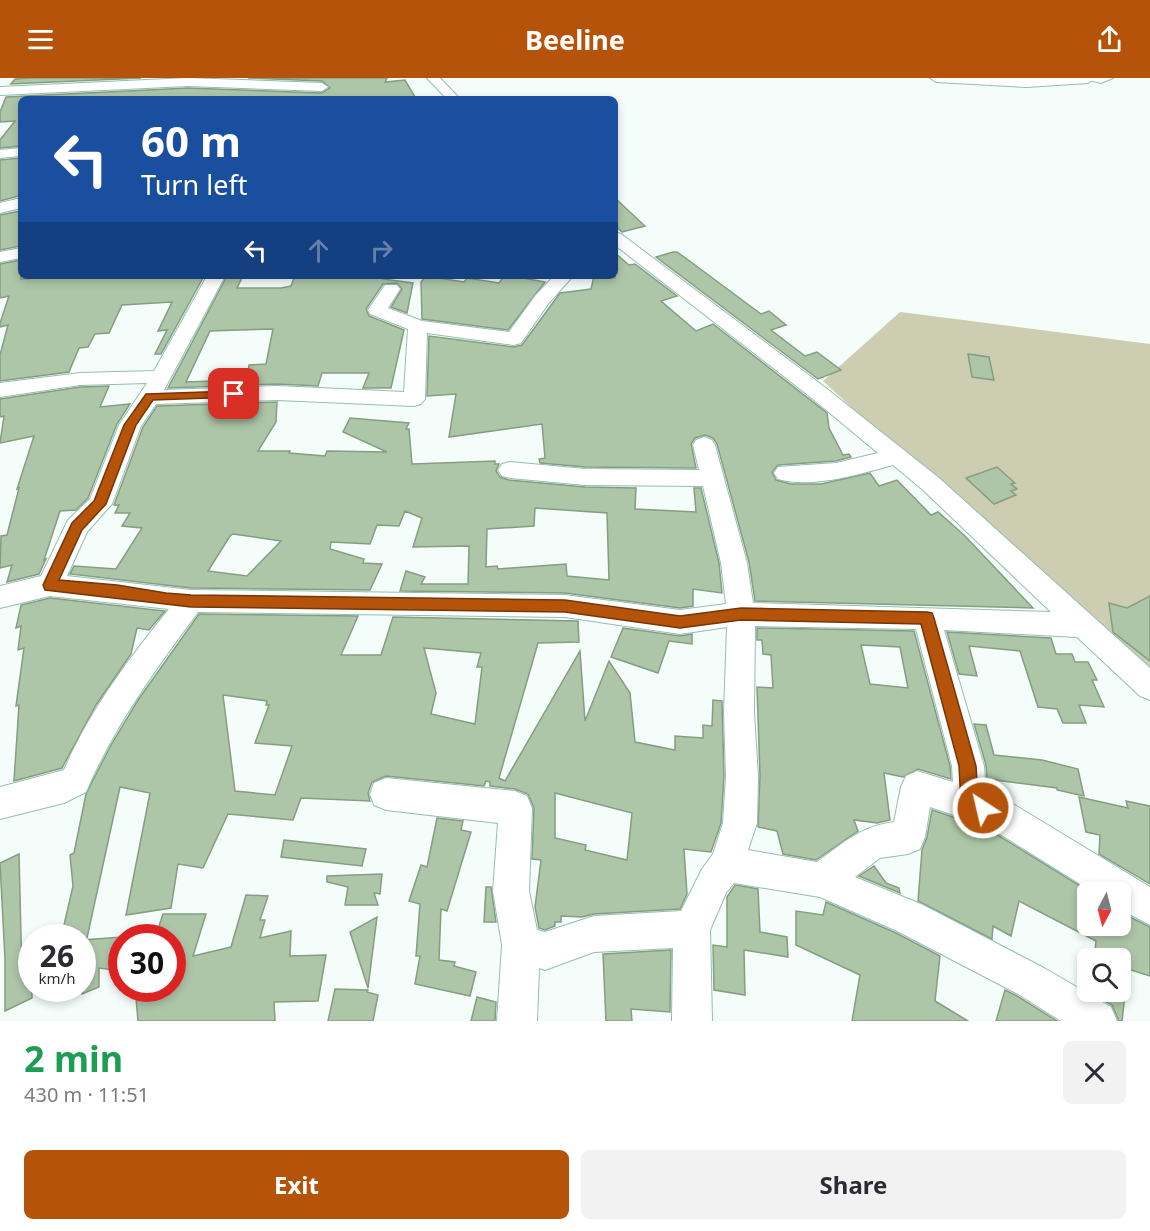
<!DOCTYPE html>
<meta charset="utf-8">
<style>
body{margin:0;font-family:"Noto Sans",sans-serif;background:#f2f2f3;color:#2b2b33;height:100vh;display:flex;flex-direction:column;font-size:22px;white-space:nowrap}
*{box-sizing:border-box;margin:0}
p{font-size:20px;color:#7c7c81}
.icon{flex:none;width:33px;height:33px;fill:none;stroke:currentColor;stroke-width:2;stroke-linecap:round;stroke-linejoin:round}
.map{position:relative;height:943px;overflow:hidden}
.sheet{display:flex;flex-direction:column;background:#fff;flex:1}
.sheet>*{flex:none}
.hud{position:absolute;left:18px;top:18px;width:600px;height:183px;border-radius:9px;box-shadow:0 3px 9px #0003;background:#1a4fa0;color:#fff;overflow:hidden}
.needle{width:39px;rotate:187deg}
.controls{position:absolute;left:1077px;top:804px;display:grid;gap:12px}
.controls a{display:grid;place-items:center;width:54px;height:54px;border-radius:9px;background:#fff;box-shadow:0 3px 9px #0003;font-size:30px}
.speed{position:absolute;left:18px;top:846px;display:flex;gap:12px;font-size:30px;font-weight:700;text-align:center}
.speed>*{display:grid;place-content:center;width:78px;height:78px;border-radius:50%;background:#fff;box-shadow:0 3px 9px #0003;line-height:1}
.speed small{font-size:15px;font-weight:400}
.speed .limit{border:9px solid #d22;background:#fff;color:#111}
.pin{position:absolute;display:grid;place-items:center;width:51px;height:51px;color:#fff;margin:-26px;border-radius:12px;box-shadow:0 3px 9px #0006}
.me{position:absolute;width:66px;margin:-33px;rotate:325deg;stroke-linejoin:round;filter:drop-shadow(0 0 4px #0008)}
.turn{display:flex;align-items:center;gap:21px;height:126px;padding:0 24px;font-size:27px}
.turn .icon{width:78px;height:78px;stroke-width:2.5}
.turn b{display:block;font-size:42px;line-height:51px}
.lanes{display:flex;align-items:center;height:57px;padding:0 24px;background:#0003;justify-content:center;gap:30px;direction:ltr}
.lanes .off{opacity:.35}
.round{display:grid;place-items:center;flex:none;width:63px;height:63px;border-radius:9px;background:#f2f2f3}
.summary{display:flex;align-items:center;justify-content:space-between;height:102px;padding:0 24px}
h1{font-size:36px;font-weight:700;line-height:45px;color:#1e9e55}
.action{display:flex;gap:12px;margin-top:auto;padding:12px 24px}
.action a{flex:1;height:69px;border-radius:9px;background:#b45309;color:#fff;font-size:24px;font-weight:700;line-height:69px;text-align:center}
.action a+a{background:#f2f2f3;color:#2b2b33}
header{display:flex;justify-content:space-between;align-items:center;height:78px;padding:0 24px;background:#b45309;color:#fff;font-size:27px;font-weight:700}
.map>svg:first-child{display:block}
</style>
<header><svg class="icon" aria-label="menu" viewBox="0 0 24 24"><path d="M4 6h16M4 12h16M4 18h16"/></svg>Beeline<svg class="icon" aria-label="share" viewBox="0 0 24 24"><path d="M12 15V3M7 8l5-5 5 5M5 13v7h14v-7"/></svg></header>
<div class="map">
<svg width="1150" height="943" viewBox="0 0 1150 943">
<rect width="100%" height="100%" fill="#f5fdfa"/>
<polygon fill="#cdcdb2" points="900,234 1150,266 1150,599 1009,475 823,303"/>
<g fill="#adc6a8" stroke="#859d80" stroke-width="1.5" fill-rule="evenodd">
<polygon points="30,0 141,0 11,6 15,1"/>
<polygon points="248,0 387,0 385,4 405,2 415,19 399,21 21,21 21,68 0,70 0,62 15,43 0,44 0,34 6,19 188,10 322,15 330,10 322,3"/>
<polygon points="21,80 19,118 0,123 0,82"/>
<polygon points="615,120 645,148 622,154 615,148"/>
<polygon points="20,133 21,168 0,172 0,137"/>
<polygon points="673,174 677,174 691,184 761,236 769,233 786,247 771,252 805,278 817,274 841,292 818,301 656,179"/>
<polygon points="615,175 629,187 635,186 677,218 661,223 696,253 713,246 827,335 829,350 843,377 849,376 851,379 836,383 778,387 772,394 776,402 791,406 821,406 870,395 879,408 897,402 931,437 938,434 965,458 1033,530 755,523 749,484 717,366 713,360 705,357 695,360 691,366 696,390 585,389 540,385 539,381 545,380 542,346 449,359 456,316 427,318 429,258 514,269 522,267 560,215 591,211 594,198 615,200"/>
<polygon points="21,182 21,201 72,198 204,198 161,276 155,276 167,252 158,253 172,224 122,227 109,255 95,256 88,269 79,270 69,294 0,303 0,277 8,247 0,249 0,245 9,218 0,220 0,186"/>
<path d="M227,198H243L237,210H281L291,208L294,200L350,198H385L383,201L413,205L407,235L391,229L402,211L397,205L383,206L366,231L369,238L404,252L391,310H363L369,295H322L318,308L277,306L168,310ZM273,251L266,286L249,287L248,296H239L237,302L186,304L210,253Z"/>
<polygon points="426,198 464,204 467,200 499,205 504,198 512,198 545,204 508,252 422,241 421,204"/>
<polygon points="968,276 989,279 994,302 972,299"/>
<polygon points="109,308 100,329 130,326 117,346 88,420 76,432 60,433 44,482 46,481 39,496 7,504 12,487 0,490 1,458 7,457 19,410 17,411 34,358 0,365 4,338 0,339 0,321 80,309"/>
<path d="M277,324L276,344L258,373H290L289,375L325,378L327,373L387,374L343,354L350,340L409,345L406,351H409L412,386L495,383V386H499L496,393L500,399L509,402L585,409L636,410L635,431L696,434L694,410H701L719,485L722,515L693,511V528L680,530L565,515L400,513L406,493L425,499L421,506H468L469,468L413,469L422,440L405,433L399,448L377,447L370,466L331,464L330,471L364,481L363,485L382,486L370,512L191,510L70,496L74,488L116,491L142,450L122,448L130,435H115L119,427H114L143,349L157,328ZM535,430L607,435L609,502L567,498L566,486L498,491L497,488L486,489L487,451L534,448ZM233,456L281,463L247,498L208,493L230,458Z"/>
<polygon points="997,389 1015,405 1011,406 1017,411 1011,413 1016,417 994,426 966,400"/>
<polygon points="1150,518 1150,583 1113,554 1109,525 1127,530"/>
<polygon points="50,520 165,533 149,552 137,550 131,576 96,627 62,690 14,703 19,627 16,628 24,570 18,572 21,548 16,550 21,527"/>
<path d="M199,536L358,538L341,577H381L393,539L578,543L579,564L538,565L499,700L505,703L580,573L585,643L609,583L630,615L635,664L675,672V658L703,660V647L712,648L713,622L722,623L724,698L721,745L711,774L684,771L687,816L680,831L594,836L582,839L561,838V844H555V848L545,852L539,850L535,829L541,782L532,781L534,730L528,716L515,711L490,708V704L486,703L484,708L386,698L372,704L368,715L370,723L301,720L293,742L228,736L203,790L178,786L171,830L126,837L150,715L120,709L87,860H61L73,808L70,777L74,775L86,716L111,667L138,622ZM424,570L481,575L477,589H482L475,646L431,636L436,615ZM223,617L267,623L266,627H269L255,665L292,668L275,717L235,713ZM555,715L632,735L627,782L585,772L586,767L555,760Z"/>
<polygon points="623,550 680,558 692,556 692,566 669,563 658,595 611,579"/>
<path d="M757,550L914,553L950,688L951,701L918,691L903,699L884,695L890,742L877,745L854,742L858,753L816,782L783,776L777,753L758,749L760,698L757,609L773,610L771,577L763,576L762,562H757ZM861,567L900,569L908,610L870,606Z"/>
<polygon points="947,554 1051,560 1056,576 1072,576 1075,584 1088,584 1097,602 1092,602 1104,629 1079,627 1086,645 1063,645 1057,631 1038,629 1020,573 969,568 977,598 959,596"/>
<polygon points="974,646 986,647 994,677 1042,682 1078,691 1084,718 1057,712 1057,710 994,702 997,717 988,713 986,687"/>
<polygon points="1079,719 1128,730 1126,723 1150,728 1150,806 1099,776 1100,757 1086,754"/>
<polygon points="932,732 986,750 1090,814 1088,814 1088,848 1120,848 1120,834 1150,849 1150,898 1128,891 1122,943 1119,943 1112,927 1089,914 1120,914 1120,880 1094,880 1096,863 1019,823 1011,858 993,848 992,861 918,823 922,772 927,759"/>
<polygon points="437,740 463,743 461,752 471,754 447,833 441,831 439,882 455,884 454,888 476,894 470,918 415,906 420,878 416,878 420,826 409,823 421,787 427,789"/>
<polygon points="284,762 366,771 362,788 281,779"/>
<polygon points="19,776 22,899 32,895 32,920 5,933 5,881 0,785"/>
<polygon points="874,788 886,805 899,810 900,815 859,798"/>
<polygon points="382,796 380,816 374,815 378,827 345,827 348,809 327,804 327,798"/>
<polygon points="735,807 758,811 760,854 787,859 788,879 744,872 745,917 714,912 713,867 727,869 727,819"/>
<polygon points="486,809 491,809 496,844 484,844"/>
<polygon points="246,817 268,818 260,842 265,842 260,860 291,853 290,878 326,877 318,923 274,924 275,943 138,943 136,920 139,910 172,910 172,860 155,860 163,836 206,836 193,878 231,869"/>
<polygon points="826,824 896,855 940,878 935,923 968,943 852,943 860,897 796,867 796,833 823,837"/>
<polygon points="377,839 368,910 350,854"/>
<polygon points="122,859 122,893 99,890 99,909 82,916 82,862"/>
<polygon points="671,872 670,934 631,931 632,943 606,943 603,876"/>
<polygon points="335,911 368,912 367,914 378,917 373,943 328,943"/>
<polygon points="1005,912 1017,918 1057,943 996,943"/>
<polygon points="477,919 496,924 495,943 471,943"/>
</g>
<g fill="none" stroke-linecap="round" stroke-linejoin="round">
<defs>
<polygon id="lane" points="1081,0 1113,0 1101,5"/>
<g id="street">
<polygon points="188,0 322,5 328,9 322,13 188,8 0,17 0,9"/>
<polygon points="427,0 440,0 460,21 447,21"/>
<polygon points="930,0 1093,0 1094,1 1088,5 1027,9 936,4"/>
<polygon points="21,70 21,78 0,80 0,72"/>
<polygon points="21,120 21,130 0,135 0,125"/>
<path d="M615,154L621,156L822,307L939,400L1150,590V622L1140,618L1077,559L944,552L984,688L986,715L1008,723L1150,809V847L1120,831V814H1093L987,748L930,729L925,759L920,771L908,776L880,780L855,799L923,827L1044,890L1111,929L1117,943H1061L1018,916L897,853L820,819L734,805L726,815L710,852L712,943H672L673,870L594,874L545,892L539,890L537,943H497L502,867L493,813L498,745L386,732L374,727L370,716L374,705L386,700L515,713L527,718L532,730L529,813L537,852L545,854L594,838L681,833L702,791L713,776L723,745L726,698L724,635L727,549L680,556L565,539L198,534C155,592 114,648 86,714L64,725L0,741V709L64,692C90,632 128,582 169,531L50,518L0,530V508L41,498L68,442L90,421L119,347L147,305L80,307L0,319V305L80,295L154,293L207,198H225L164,312L277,308L404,314L408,251L370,236L368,232L385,207H397L400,211L388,230L422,243L509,254L535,218L554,198H573L548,226L521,265L514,267L427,255L425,321L421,326L414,328L277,322L156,326L141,348L112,426L87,454L67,498L191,512L565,517L680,532L726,526L721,485L703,408L585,407L510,400L502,398L498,392L502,386L510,384L585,391L699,392L693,367L696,362L704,359L712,362L715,367L747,485L753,525L1051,534L923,412L893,387C859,396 812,411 778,401L774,395L778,389L836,385L878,375L808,317L615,167ZM755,548L916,551L952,688L953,704L917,693L906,698L901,709L894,744C859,749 845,764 817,784L748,772L757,745L758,698L754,635Z"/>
<polygon points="21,170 21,180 0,184 0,174"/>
</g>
</defs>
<use href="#lane" stroke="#93beb1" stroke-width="2"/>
<use href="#street" stroke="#93beb1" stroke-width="2"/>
<use href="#lane" fill="#fff" fill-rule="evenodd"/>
<use href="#street" fill="#fff" fill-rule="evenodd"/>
</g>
<polygon fill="#b45309" stroke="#753606" stroke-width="1.5" points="234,313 240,316 238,319 153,322 136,347 106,426 82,452 59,502 117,507 166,515 191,517 565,522 680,538 741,530 927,534 932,535 934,540 976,688 978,720 989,724 992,730 989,736 983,739 964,732 961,726 959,688 921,546 741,542 680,550 565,534 191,529 45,512 43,507 72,445 94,423 124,347 146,316"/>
</svg>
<div class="controls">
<a><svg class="needle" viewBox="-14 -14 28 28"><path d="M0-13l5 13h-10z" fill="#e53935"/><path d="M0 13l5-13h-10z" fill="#7c7c81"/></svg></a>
<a><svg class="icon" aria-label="search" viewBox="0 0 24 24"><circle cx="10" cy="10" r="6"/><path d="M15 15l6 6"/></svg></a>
</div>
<div class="speed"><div>26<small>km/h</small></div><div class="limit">30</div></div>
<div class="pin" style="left:234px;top:316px;background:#d93025"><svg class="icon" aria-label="arrive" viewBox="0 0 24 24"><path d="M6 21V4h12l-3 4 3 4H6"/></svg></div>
<svg class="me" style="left:983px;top:730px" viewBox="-20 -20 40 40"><circle r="17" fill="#b45309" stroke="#fff" stroke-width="3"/><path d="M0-11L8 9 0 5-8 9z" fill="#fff"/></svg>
<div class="hud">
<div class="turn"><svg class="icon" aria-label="left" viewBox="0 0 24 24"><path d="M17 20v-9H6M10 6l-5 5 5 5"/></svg><div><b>60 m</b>Turn left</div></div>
<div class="lanes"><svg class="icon" aria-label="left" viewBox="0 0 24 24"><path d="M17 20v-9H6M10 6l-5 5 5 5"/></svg><svg class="icon off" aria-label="ahead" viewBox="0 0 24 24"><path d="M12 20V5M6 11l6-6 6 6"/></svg><svg class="icon off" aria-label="right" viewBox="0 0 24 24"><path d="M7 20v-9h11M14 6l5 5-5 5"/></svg></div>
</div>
</div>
<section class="sheet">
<div class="summary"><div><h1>2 min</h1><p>430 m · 11:51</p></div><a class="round"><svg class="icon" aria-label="close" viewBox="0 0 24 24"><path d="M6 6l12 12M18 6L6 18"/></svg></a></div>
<div class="action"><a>Exit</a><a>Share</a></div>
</section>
